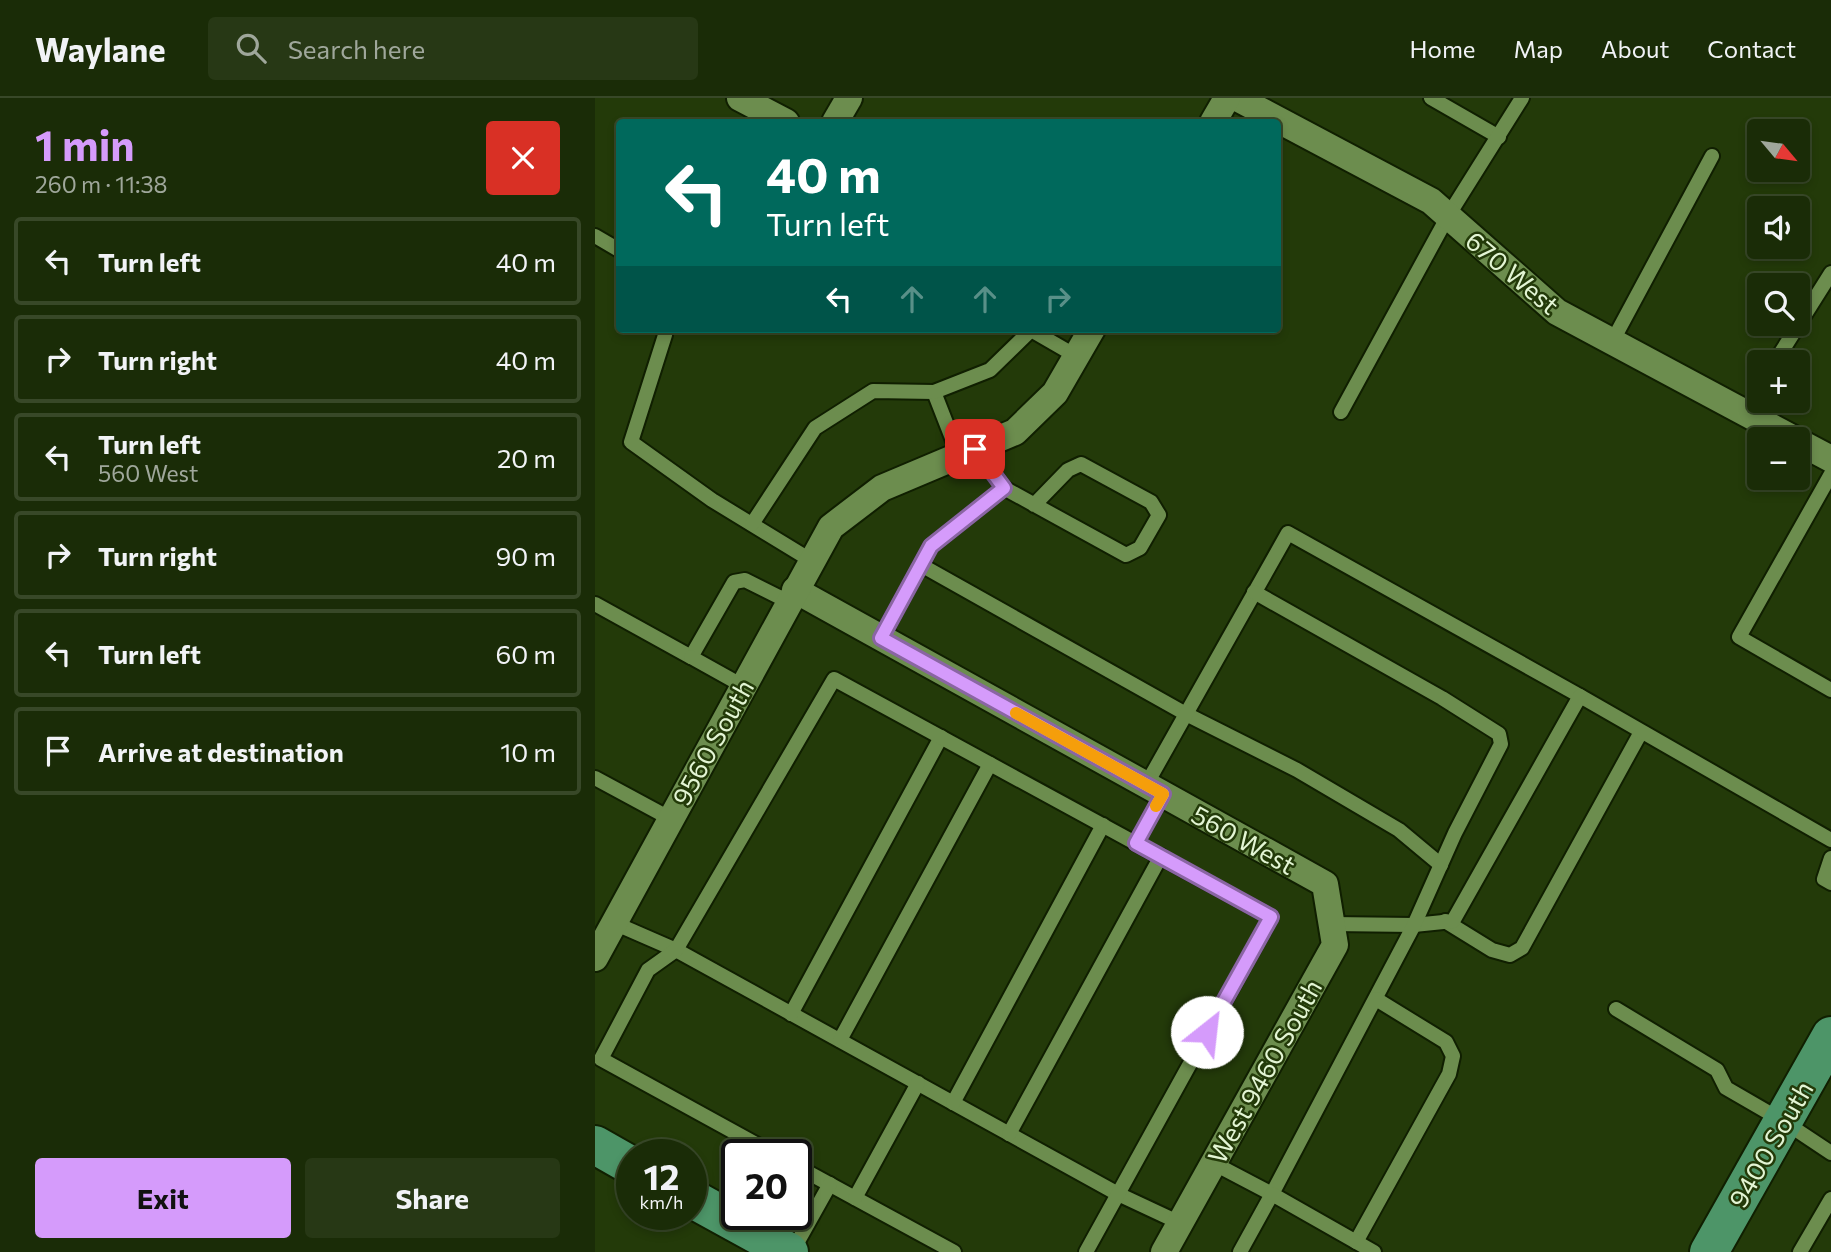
<!DOCTYPE html>
<meta charset="utf-8">
<style>
body{margin:0;font-family:Commissioner,sans-serif;background:#273815;color:#f1f3f6;height:100vh;display:flex;flex-direction:column;font-size:26px;white-space:nowrap}
*{box-sizing:border-box;margin:0}
p{font-size:23px;color:#9fa79b}
.icon{flex:none;width:38px;height:38px;fill:none;stroke:currentColor;stroke-width:2;stroke-linecap:round;stroke-linejoin:round}
.map{position:relative;flex:1;overflow:hidden}
.panel{display:flex;flex-direction:column;background:#1a2c07;width:595px}
.panel>*{flex:none}
.guide{position:absolute;left:21px;top:21px;width:665px;height:214px;border-radius:7px;box-shadow:0 4px 10px #0003,0 0 0 2px #384828;background:#00695c;color:#fff;overflow:hidden}
.needle{width:46px;rotate:119deg}
.controls{position:absolute;left:1152px;top:21px;display:grid;gap:14px}
.controls a{display:grid;place-items:center;width:63px;height:63px;border-radius:7px;background:#1a2c07;box-shadow:0 4px 10px #0003,0 0 0 2px #384828;font-size:35px}
.speed{position:absolute;left:21px;top:1041px;display:flex;gap:14px;font-size:35px;font-weight:700;text-align:center}
.speed>*{display:grid;place-content:center;width:91px;height:91px;border-radius:50%;background:#1a2c07;box-shadow:0 4px 10px #0003,0 0 0 2px #384828;line-height:1}
.speed small{font-size:18px;font-weight:400}
.speed .limit{border:4px solid #111;border-radius:10px;background:#fff;color:#111}
.pin{position:absolute;display:grid;place-items:center;width:60px;height:60px;color:#fff;margin:-30px;border-radius:14px;box-shadow:0 4px 10px #0006}
.me{position:absolute;width:77px;margin:-38px;rotate:29deg;stroke-linejoin:round;filter:drop-shadow(0 0 5px #0008)}
.turn{display:flex;align-items:center;gap:24px;height:147px;padding:0 35px;font-size:32px}
.turn .icon{width:91px;height:91px;stroke-width:2.5}
.turn b{display:block;font-size:49px;line-height:60px}
.lanes{display:flex;align-items:center;height:66px;padding:0 35px;background:#0003;justify-content:center;gap:35px;direction:ltr}
.lanes .off{opacity:.35}
.round{display:grid;place-items:center;flex:none;width:74px;height:74px;border-radius:7px;background:#273815}
.head{display:flex;align-items:center;justify-content:space-between;height:119px;padding:0 35px}
h1{font-size:42px;font-weight:700;line-height:52px;color:#d59bfb}
.primary-button{display:flex;gap:14px;margin-top:auto;padding:14px 35px}
.primary-button a{flex:1;height:80px;border-radius:7px;background:#d59bfb;color:#111;font-size:28px;font-weight:700;line-height:80px;text-align:center}
.primary-button a+a{background:#273815;color:#f1f3f6}
ul{padding:0;list-style:none}
li{display:flex;align-items:center;gap:21px;height:88px;margin:0 14px 10px;padding:0 21px;border:4px solid #384828;border-radius:7px}
li div{flex:1}
li b{display:block;font-size:26px}
li em{font-style:normal}
header{display:flex;align-items:center;gap:42px;box-sizing:border-box;height:98px;padding:0 35px;background:#1a2c07;border-bottom:2px solid #384828}
header strong{font-size:33px}
nav{display:flex;gap:38px;margin-inline-start:auto;font-size:24px}
.search{width:490px;height:63px;background:#273815;display:flex;align-items:center;gap:18px;box-sizing:border-box;padding:0 24px;border-radius:7px;color:#9fa79b;font-size:26px}
main{display:flex;flex:1;min-height:0}
.map>svg:first-child{display:block}
</style>
<header>
<strong>Waylane</strong>
<div class="search"><svg class="icon" aria-label="search" viewBox="0 0 24 24"><circle cx="10" cy="10" r="6"/><path d="M15 15l6 6"/></svg>Search here</div>
<nav><a>Home</a><a>Map</a><a>About</a><a>Contact</a></nav>
</header>
<main>
<section class="panel">
<div class="head"><div><h1>1 min</h1><p>260 m · 11:38</p></div><a class="round" style="background:#d93025;color:#fff"><svg class="icon" aria-label="close" viewBox="0 0 24 24"><path d="M6 6l12 12M18 6L6 18"/></svg></a></div>
<ul>
<li><svg class="icon" aria-label="left" viewBox="0 0 24 24"><path d="M17 20v-9H6M10 6l-5 5 5 5"/></svg><div><b>Turn left</b></div><em>40 m</em></li>
<li><svg class="icon" aria-label="right" viewBox="0 0 24 24"><path d="M7 20v-9h11M14 6l5 5-5 5"/></svg><div><b>Turn right</b></div><em>40 m</em></li>
<li><svg class="icon" aria-label="left" viewBox="0 0 24 24"><path d="M17 20v-9H6M10 6l-5 5 5 5"/></svg><div><b>Turn left</b><p>560 West</p></div><em>20 m</em></li>
<li><svg class="icon" aria-label="right" viewBox="0 0 24 24"><path d="M7 20v-9h11M14 6l5 5-5 5"/></svg><div><b>Turn right</b></div><em>90 m</em></li>
<li><svg class="icon" aria-label="left" viewBox="0 0 24 24"><path d="M17 20v-9H6M10 6l-5 5 5 5"/></svg><div><b>Turn left</b></div><em>60 m</em></li>
<li><svg class="icon" aria-label="arrive" viewBox="0 0 24 24"><path d="M6 21V4h12l-3 4 3 4H6"/></svg><div><b>Arrive at destination</b></div><em>10 m</em></li>
</ul>
<div class="primary-button"><a>Exit</a><a>Share</a></div>
</section>
<div class="map">
<svg width="1236" height="1154" viewBox="0 0 1236 1154">
<rect width="100%" height="100%" fill="#233a09"/>
<g fill="none" stroke-linecap="round" stroke-linejoin="round">
<defs>
<g id="lane">
<polyline points="836,0 904,39"/>
<polyline points="0,138 24,152"/>
<polyline points="68,231 70,237 36,344 117,402 217,463"/>
<polyline points="1017,244 1117,58"/>
<polyline points="1180,264 1236,175"/>
<polyline points="339,294 364,358"/>
<polyline points="746,314 853,118 927,0"/>
<polyline points="1151,315 1164,293"/>
<polyline points="1236,376 1144,539 1236,592"/>
<polyline points="409,390 531,457 545,450 564,417 556,404 486,366 473,372 439,407"/>
<polyline points="157,426 220,330 278,293 339,294 395,272 436,232 481,258"/>
<polyline points="326,467 591,616 702,672 804,732 846,767"/>
<polyline points="0,506 96,559 139,484 150,482 194,504"/>
<polyline points="286,540 336,448 409,390 381,351"/>
<polyline points="96,559 148,588"/>
<polyline points="0,680 76,721"/>
<polyline points="551,687 693,435 985,598"/>
<polyline points="541,745 568,696"/>
<polyline points="1236,760 1229,781 1236,785"/>
<polyline points="850,823 897,852 915,857 927,850 1046,634"/>
<polyline points="19,825 81,852 523,1096 585,1125"/>
<polyline points="736,826 819,827 858,823 985,598 1236,742"/>
<polyline points="1021,911 1122,972 1131,990 1188,1023 1236,1055"/>
<polyline points="196,916 346,639"/>
<polyline points="245,942 395,666"/>
<polyline points="358,1005 508,727"/>
<polyline points="414,1036 566,758"/>
<polyline points="181,1057 6,961 53,872 81,852 239,581 676,819 491,1154"/>
<polyline points="618,1065 677,1096 819,827 860,735 906,646 904,636 847,600 659,494"/>
<polyline points="201,1068 359,1154"/>
<polyline points="260,1100 323,985"/>
<polyline points="761,1144 854,976 858,958 851,944 781,901"/>
<polyline points="197,1154 235,1086"/>
<polyline points="645,1154 677,1096 779,1154"/>
<polyline points="1205,1154 1236,1101"/>
</g>
<g id="street">
<polyline points="145,0 191,24"/>
<polyline points="642,0 836,103 962,214 1199,341"/>
<polyline points="240,24 254,0"/>
<polyline points="618,24 632,0"/>
<polyline points="1202,343 1236,361"/>
<polyline points="200,492 730,786 740,847 569,1154"/>
<polyline points="0,860 236,429 287,390 420,334 460,295 497,231"/>
</g>
<g id="secondary">
<polyline points="0,1047 37,1068"/>
<polyline points="96,1100 194,1154"/>
<polyline points="1114,1154 1236,938"/>
</g>
</defs>
<use href="#lane" stroke="#101f01" stroke-width="18"/>
<use href="#street" stroke="#101f01" stroke-width="30"/>
<use href="#secondary" stroke="#101f01" stroke-width="42"/>
<use href="#lane" stroke="#6c8d4e" stroke-width="14"/>
<use href="#street" stroke="#6c8d4e" stroke-width="26"/>
<use href="#secondary" stroke="#4d9568" stroke-width="38"/>
</g>
<g fill="none" stroke-linecap="round" stroke-linejoin="round">
<defs>
<polyline id="route" points="380,351 409,390 336,448 286,540 568,696 541,745 676,819 612,934"/>
</defs>
<use href="#route" stroke="#8a65a3" stroke-width="18"/>
<use href="#route" stroke="#d59bfb" stroke-width="12"/>
<polyline stroke="#f59e0b" stroke-width="12" points="421,615 568,696 561,708"/>
</g>
<g text-anchor="middle" dominant-baseline="central" stroke-width="5" stroke-linejoin="round" paint-order="stroke">
<g font-size="26" fill="#e3f5d4" stroke="#233a09">
<text transform="translate(918 174) rotate(40)">670 West</text>
<text transform="translate(117 644) rotate(-61)">9560 South</text>
<text transform="translate(649 741) rotate(29)">560 West</text>
<text transform="translate(669 973) rotate(-61)">West 9460 South</text>
<text transform="translate(1175 1046) rotate(-60)">9400 South</text>
</g>
</g>
</svg>
<div class="controls">
<a><svg class="needle" viewBox="-14 -14 28 28"><path d="M0-13l5 13h-10z" fill="#e53935"/><path d="M0 13l5-13h-10z" fill="#9fa79b"/></svg></a>
<a><svg class="icon" aria-label="sound" viewBox="0 0 24 24"><path d="M4 9h4l5-4v14l-5-4H4zM17 9q2 3 0 6"/></svg></a>
<a><svg class="icon" aria-label="search" viewBox="0 0 24 24"><circle cx="10" cy="10" r="6"/><path d="M15 15l6 6"/></svg></a>
<a>+</a>
<a>−</a>
</div>
<div class="speed"><div>12<small>km/h</small></div><div class="limit">20</div></div>
<div class="pin" style="left:380px;top:351px;background:#d93025"><svg class="icon" aria-label="arrive" viewBox="0 0 24 24"><path d="M6 21V4h12l-3 4 3 4H6"/></svg></div>
<svg class="me" style="left:612px;top:934px" viewBox="-20 -20 40 40"><circle r="19" fill="#fff"/><path d="M0-13L10 11 0 6-10 11z" fill="#d59bfb"/></svg>
<div class="guide">
<div class="turn"><svg class="icon" aria-label="left" viewBox="0 0 24 24"><path d="M17 20v-9H6M10 6l-5 5 5 5"/></svg><div><b>40 m</b>Turn left</div></div>
<div class="lanes"><svg class="icon" aria-label="left" viewBox="0 0 24 24"><path d="M17 20v-9H6M10 6l-5 5 5 5"/></svg><svg class="icon off" aria-label="ahead" viewBox="0 0 24 24"><path d="M12 20V5M6 11l6-6 6 6"/></svg><svg class="icon off" aria-label="ahead" viewBox="0 0 24 24"><path d="M12 20V5M6 11l6-6 6 6"/></svg><svg class="icon off" aria-label="right" viewBox="0 0 24 24"><path d="M7 20v-9h11M14 6l5 5-5 5"/></svg></div>
</div>
</div>
</main>
